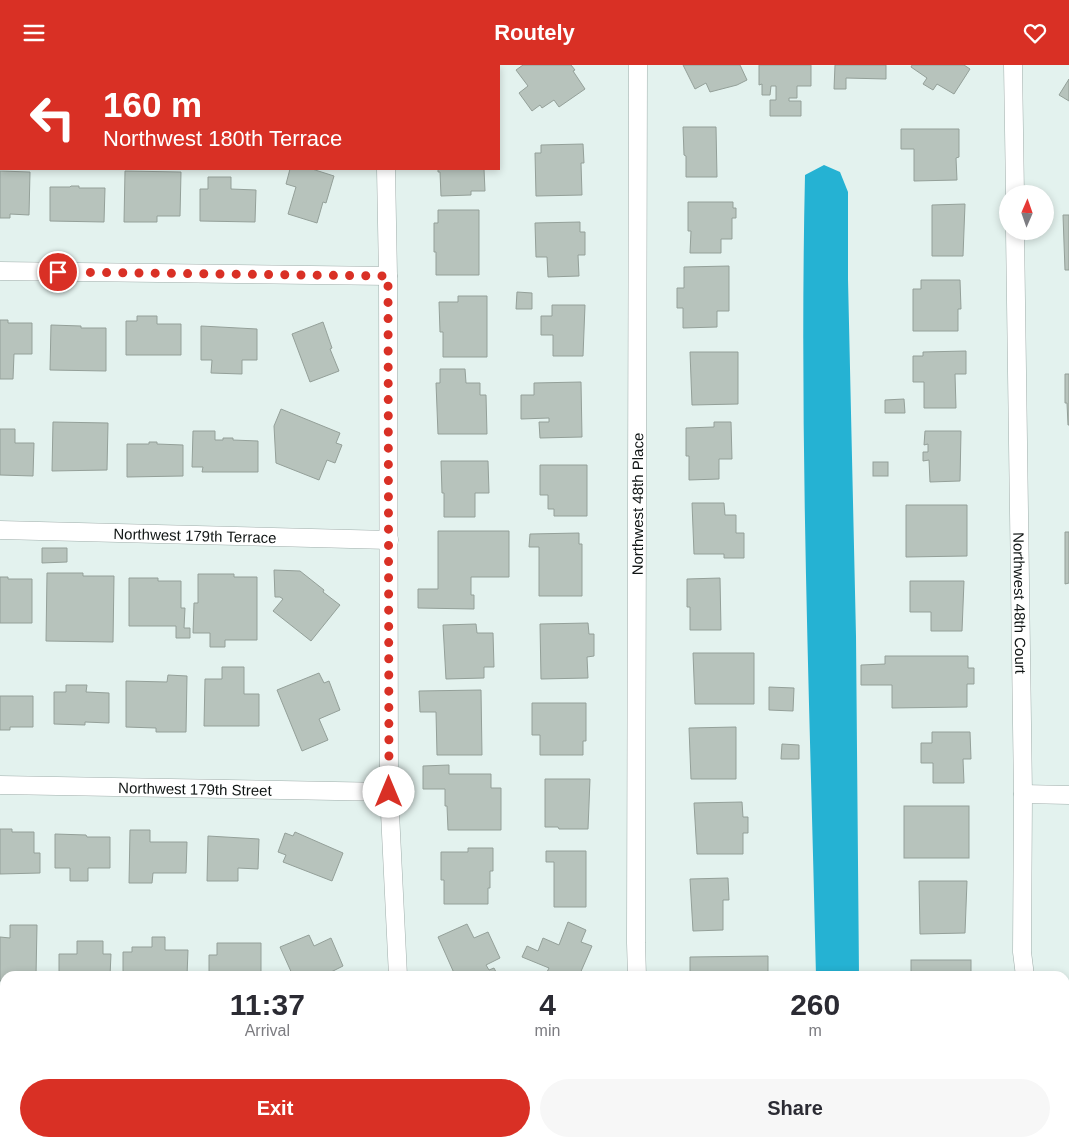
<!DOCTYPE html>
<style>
body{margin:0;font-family:Arial,sans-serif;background:#f7f7f7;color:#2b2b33;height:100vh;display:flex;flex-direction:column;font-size:19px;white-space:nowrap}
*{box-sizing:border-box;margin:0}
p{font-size:16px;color:#7c7c81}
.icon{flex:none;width:28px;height:28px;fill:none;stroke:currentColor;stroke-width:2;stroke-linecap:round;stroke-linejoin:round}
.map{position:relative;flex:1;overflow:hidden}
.side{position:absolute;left:0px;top:906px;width:1070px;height:176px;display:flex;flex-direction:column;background:#fff;border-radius:15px 15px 0 0;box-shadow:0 2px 8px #0003}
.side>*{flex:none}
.hud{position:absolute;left:0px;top:0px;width:500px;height:105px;box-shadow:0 2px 8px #0003;background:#d93025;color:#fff;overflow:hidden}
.needle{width:32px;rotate:2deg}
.fabs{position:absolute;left:999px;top:120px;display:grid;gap:10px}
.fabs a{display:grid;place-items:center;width:55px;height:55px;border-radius:50%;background:#fff;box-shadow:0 2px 8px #0003;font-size:25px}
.pin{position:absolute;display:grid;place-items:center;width:42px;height:42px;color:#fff;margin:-21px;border:2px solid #fff;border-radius:50%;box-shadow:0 1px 5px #0007}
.me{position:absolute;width:55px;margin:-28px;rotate:0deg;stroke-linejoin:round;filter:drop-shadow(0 0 4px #0008)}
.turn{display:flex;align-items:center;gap:18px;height:105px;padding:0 20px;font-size:22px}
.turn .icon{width:65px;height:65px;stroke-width:2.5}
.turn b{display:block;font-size:35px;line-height:42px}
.eta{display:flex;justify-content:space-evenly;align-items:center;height:85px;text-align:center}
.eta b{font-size:30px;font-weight:800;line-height:35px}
.action{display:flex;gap:10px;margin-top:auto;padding:10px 20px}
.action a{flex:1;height:58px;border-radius:30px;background:#d93025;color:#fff;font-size:20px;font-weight:800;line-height:58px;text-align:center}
.action a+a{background:#f7f7f7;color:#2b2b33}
header{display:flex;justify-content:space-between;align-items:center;height:65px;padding:0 20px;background:#d93025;color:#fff;font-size:22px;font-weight:800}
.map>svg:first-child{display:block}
</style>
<header><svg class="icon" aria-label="menu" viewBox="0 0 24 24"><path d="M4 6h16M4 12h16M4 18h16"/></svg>Routely<svg class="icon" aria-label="heart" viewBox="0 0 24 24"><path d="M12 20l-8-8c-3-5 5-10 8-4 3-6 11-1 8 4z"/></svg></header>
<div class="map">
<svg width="1069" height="1082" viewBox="0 0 1069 1082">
<rect width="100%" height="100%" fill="#e3f2ee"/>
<path fill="#25b2d3" d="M824,100L840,107L848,127V214L856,571L859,911H816C810,644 799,377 805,110Z"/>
<g fill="#b7c3bc" stroke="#94a099">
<polygon points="523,0 571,0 575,5 573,6 585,24 559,42 554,35 542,43 540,40 532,46 519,28 528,21 516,5"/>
<polygon points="683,0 740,0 747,15 737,20 710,27 706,18 695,24"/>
<polygon points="759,0 811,0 811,21 797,21 797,33 789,33 789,36 801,36 801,51 770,51 770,35 776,35 776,21 771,21 770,30 762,30 762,19 759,20"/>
<polygon points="835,0 886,0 886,14 846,13 846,24 834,24"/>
<polygon points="912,0 964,0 970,4 954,29 937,19 933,25 923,19 927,13 911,2"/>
<polygon points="1069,14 1069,36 1059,30"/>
<polygon points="683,62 716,62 717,112 686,112 686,91 684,90"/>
<polygon points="901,64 959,64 959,92 956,93 957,115 914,116 914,84 901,84"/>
<polygon points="583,79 584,98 581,98 582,130 536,131 535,88 541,88 541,80"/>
<polygon points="290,104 312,104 334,111 326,138 323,137 317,158 288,149 296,122 286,119"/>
<polygon points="438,104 484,104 485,126 471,126 471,130 441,131 440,107 438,107"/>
<polygon points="0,106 30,107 29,150 10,149 10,153 0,153"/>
<polygon points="125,106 181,107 180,151 157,151 157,157 124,157"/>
<polygon points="208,112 231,112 231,124 256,125 255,157 200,156 200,124 208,124"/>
<polygon points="71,121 79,121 79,123 105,123 104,157 50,156 50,122 70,122"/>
<polygon points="688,137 733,137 733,143 736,143 736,153 732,153 732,174 721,174 721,188 690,188 691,166 688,166"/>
<polygon points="965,139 963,191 932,191 932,140"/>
<polygon points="438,145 479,145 479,210 436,210 436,187 434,187 434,158 438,158"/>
<polygon points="1063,150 1069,150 1069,205 1065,205"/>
<polygon points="580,157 580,167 585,167 585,190 578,190 579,211 548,212 547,192 536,192 535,158"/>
<polygon points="729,201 729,246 717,246 717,262 683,263 683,243 677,243 677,223 684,223 684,202"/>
<polygon points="921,215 960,215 961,244 958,244 958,266 913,266 913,224 921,224"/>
<polygon points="517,227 532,228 532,244 516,244"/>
<polygon points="458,231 487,231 487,292 443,292 443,267 440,267 439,237 458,237"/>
<polygon points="552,240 585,240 583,291 553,291 553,270 541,270 541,251 552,251"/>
<polygon points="137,251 157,251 157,259 181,259 181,290 126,290 126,256 137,256"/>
<polygon points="0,255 8,255 8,258 32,258 32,289 14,289 13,314 0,314"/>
<polygon points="323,257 332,283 330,284 339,306 310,317 292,269"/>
<polygon points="51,260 81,261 81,263 106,263 106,306 50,305"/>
<polygon points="201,261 257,264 257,295 242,295 242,309 211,308 212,295 201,295"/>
<polygon points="966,286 966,309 955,309 956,343 924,343 924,317 913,317 913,291 923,291 923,287"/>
<polygon points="690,287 738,287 738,339 692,340"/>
<polygon points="440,304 465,304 466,318 480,318 480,330 486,330 487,369 438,369 436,318 440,318"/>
<polygon points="1065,309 1069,309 1069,360 1068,360 1067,338 1065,338"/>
<polygon points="581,317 582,372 540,373 539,357 549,357 549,353 521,354 521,330 534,330 534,318"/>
<polygon points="904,334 905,348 885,348 885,335"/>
<polygon points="281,344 340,368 336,378 342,380 335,398 327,395 319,415 276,398 274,361"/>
<polygon points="53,357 108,358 107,405 52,406"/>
<polygon points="714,357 731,357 732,394 719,394 719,414 689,415 689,391 686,391 686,363 714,362"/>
<polygon points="0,364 15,364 15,378 34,378 33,411 0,410"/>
<polygon points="193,366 215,366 215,375 223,375 223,373 233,373 233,375 258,376 258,407 202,407 203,402 192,402"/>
<polygon points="925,366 961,366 960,416 930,417 929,395 923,396 923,387 928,387 928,379 924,380"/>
<polygon points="149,377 157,377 157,379 183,380 183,411 127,412 127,379 149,379"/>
<polygon points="441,396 488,396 489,428 475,428 475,452 444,452 444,428 442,428"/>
<rect x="873" y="397" width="15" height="14"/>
<polygon points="540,400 587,400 587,451 554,451 554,444 548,444 548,430 540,430"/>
<polygon points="692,438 724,438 725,450 736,450 736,468 744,468 744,493 724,493 724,489 694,489"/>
<polygon points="906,440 967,440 967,491 906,492"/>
<polygon points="438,466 509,466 509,512 471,512 471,530 474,530 474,544 418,543 418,524 438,524"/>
<polygon points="1065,467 1069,467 1069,518 1065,519"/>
<polygon points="579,468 579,479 582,479 582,531 539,531 539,482 529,482 530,469"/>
<polygon points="42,483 67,483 67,497 42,498"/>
<polygon points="274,505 300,506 324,525 323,527 340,540 311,576 273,546 283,534 280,532 275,532"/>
<polygon points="47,508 83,508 83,511 114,511 113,577 46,576"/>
<polygon points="198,509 234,509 234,512 257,512 257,575 225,575 225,582 210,582 210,568 193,568 194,538 198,538"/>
<polygon points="0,512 8,512 8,514 32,514 32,558 0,558"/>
<polygon points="129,513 158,513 158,516 181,516 181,543 185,543 184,563 190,563 190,573 176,573 176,561 129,561"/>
<polygon points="720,513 721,565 690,565 690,542 687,542 687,514"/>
<polygon points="910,516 964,516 962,566 931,566 931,547 910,547"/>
<polygon points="588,558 589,569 594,569 594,591 587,592 588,613 541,614 540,559"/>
<polygon points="476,559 477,568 493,568 494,602 484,602 484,613 446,614 443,560"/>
<polygon points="693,588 754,588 754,639 695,639"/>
<polygon points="885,591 968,591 968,603 974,603 974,619 967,619 967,642 892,643 892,620 861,620 861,600 885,599"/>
<polygon points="222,602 244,602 244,629 259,629 259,661 204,661 205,614 222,614"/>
<polygon points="319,608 324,618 329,616 340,645 319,654 328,675 302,686 277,625"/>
<polygon points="168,610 187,611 186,667 156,667 156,663 126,662 126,616 167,617"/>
<polygon points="66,620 87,620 86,627 109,628 109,658 85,657 85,660 54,659 54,627 66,627"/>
<polygon points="769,622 794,623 793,646 769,645"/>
<polygon points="481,625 482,690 437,690 436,647 420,647 419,626"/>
<polygon points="0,631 33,631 33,662 10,662 10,665 0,665"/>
<polygon points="532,638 586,638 586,676 583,676 583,690 540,690 540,670 532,670"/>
<polygon points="736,662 736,714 691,714 689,663"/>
<polygon points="932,667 970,667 971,694 963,694 964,718 933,718 933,698 921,698 921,678 932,678"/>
<polygon points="782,679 799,680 799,694 781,694"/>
<polygon points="449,700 449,709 491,709 491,723 501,723 501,765 448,765 447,741 445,741 445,724 423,724 423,701"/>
<polygon points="545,714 590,714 588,764 559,764 558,762 545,762"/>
<polygon points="742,737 743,752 748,752 748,768 743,768 743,789 697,789 694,738"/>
<rect x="904" y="741" width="65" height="52"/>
<polygon points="0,764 12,764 12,767 34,767 34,788 40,788 40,808 0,809"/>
<polygon points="130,765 150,765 150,777 187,777 186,808 153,808 152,818 129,818"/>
<polygon points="295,767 343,788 332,816 283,797 286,790 278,787 285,768 293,771"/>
<polygon points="55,769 86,770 87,772 110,772 110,803 88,803 88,816 70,816 70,803 55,803"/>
<polygon points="208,771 259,774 258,804 238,803 238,816 207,816"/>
<polygon points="468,783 493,783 493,806 490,806 490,823 488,823 488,839 444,839 444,815 441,815 441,787 468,787"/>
<polygon points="546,786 586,786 586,842 554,842 554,797 546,797"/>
<polygon points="728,813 729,835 723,835 723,865 693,866 690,814"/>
<polygon points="919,816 967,816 965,868 920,869"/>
<polygon points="568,857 586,865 581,877 592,881 579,911 545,911 549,903 522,892 527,881 538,886 543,873 559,880"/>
<polygon points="467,859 474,873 488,867 500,893 486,900 489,905 494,903 498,911 458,911 456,907 454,908 438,872"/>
<polygon points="10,860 37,860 36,911 5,911 5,916 0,916 0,872 10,873"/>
<polygon points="309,870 314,881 331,873 343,901 323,911 293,911 280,882"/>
<polygon points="152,872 165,872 165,885 188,885 187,911 123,911 123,887 132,887 132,882 152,882"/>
<polygon points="77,876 103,876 103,889 111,889 110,911 59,911 59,889 77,889"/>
<polygon points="217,878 261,878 261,911 209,911 209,890 217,890"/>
<polygon points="768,891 768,911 690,911 690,892"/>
<rect x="911" y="895" width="60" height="16"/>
<rect x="0" y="1023" width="3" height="35"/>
<rect x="1065" y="1031" width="4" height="45"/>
<polygon points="39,1078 63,1078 64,1082 39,1082"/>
<rect x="251" y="1078" width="52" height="4"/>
<polygon points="402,1078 434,1078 434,1082 402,1081"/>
<polygon points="574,1078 608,1078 608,1080 574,1079"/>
<polygon points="778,1078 804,1078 805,1082 779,1082"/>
</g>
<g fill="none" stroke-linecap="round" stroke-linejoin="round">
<defs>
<g id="minor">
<polyline points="383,0 384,1"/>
<polyline points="1013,0 1015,129"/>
<polyline points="386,104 388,211 389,727 398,911"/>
<path id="s1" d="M1015,166L1023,729L1022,887L1025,911"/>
<polyline points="0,206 388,211"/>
<path id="s2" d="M0,465L389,475"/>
<path id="s3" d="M0,720L389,727"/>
<polyline points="1023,729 1069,730"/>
<path id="s4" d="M637,911L636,878L638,0"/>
<polyline points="0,969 5,969"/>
<polyline points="1065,975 1069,976"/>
</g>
</defs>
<use href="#minor" stroke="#a0aeab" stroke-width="19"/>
<use href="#minor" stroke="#fff" stroke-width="18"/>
</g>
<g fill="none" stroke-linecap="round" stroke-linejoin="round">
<polyline stroke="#d93025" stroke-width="9" stroke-dasharray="0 16.2" points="58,207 388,211 389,727"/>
</g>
<g text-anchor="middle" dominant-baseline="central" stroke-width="4" stroke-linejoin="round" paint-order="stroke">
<g font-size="15" fill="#101514" stroke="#e3f2ee">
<text stroke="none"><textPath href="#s4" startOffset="472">Northwest 48th Place</textPath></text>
<text stroke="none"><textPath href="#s2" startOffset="195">Northwest 179th Terrace</textPath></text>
<text stroke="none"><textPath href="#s1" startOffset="372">Northwest 48th Court</textPath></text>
<text stroke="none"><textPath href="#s3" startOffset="195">Northwest 179th Street</textPath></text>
</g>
</g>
</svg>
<div class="fabs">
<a><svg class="needle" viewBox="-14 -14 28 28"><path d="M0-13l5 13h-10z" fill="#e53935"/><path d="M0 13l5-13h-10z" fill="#7c7c81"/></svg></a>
</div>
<div class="pin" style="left:58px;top:207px;background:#d93025"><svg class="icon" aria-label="arrive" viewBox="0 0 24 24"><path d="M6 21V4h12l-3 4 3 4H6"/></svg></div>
<svg class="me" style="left:389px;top:727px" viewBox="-20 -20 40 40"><circle r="19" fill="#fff"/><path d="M0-13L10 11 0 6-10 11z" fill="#d93025"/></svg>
<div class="hud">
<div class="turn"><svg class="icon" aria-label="left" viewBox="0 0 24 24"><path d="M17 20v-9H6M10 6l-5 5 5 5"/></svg><div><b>160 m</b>Northwest 180th Terrace</div></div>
</div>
<section class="side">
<div class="eta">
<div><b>11:37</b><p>Arrival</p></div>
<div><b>4</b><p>min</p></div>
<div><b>260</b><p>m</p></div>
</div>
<div class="action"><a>Exit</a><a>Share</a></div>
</section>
</div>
